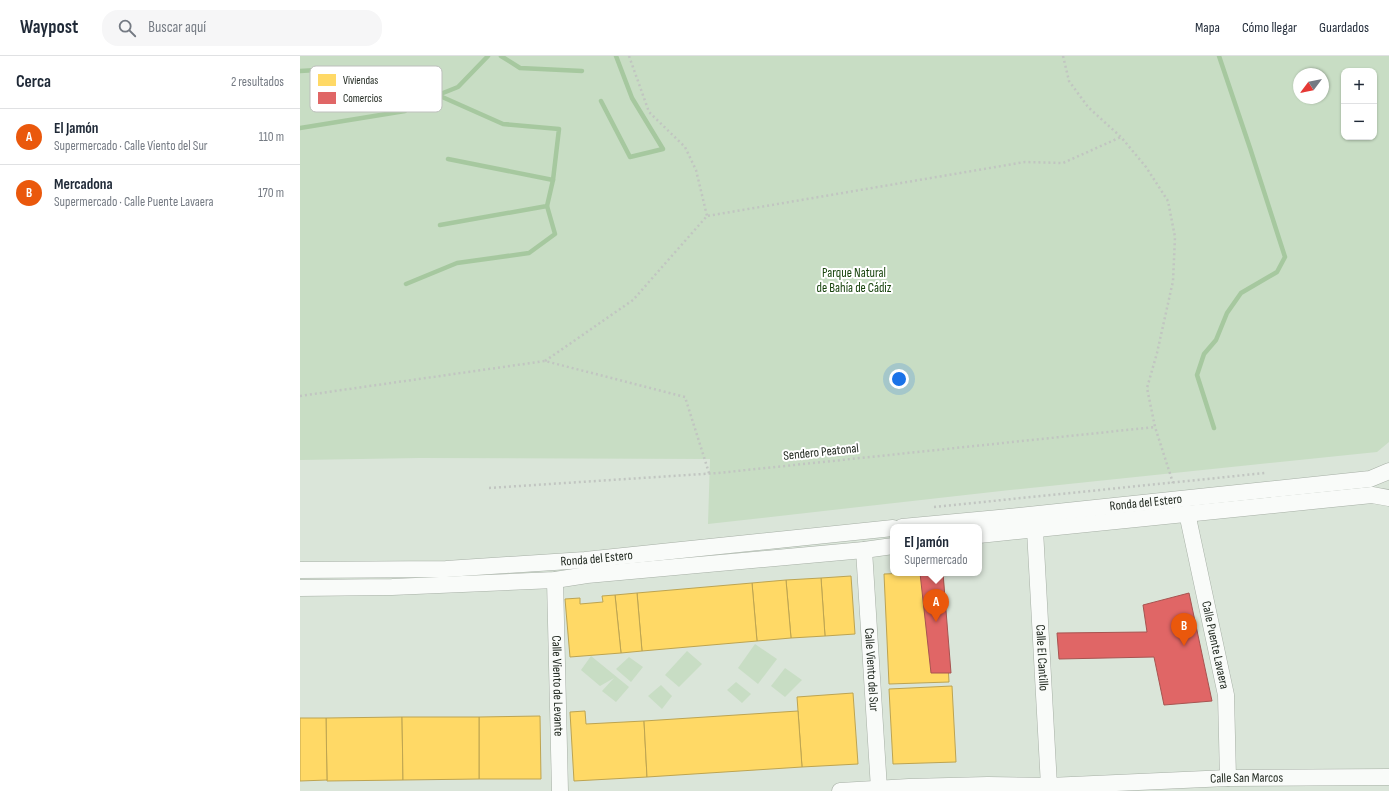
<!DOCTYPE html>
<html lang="es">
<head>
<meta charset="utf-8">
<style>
  :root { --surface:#fff; --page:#f6f6f7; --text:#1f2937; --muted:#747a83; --line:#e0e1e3; --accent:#ea580c }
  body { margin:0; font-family:"Sofia Sans Condensed",sans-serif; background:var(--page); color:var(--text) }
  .controls { position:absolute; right:12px; top:12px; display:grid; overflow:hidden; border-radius:8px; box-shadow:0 1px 3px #0004 }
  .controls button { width:36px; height:36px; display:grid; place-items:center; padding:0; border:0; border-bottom:1px solid var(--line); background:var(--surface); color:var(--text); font:20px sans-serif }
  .compass { position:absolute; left:993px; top:12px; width:36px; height:36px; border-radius:50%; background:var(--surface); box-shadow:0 1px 3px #0004; rotate:238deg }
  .you { position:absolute; left:599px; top:323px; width:14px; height:14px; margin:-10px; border:3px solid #fff; border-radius:50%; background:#1a73e8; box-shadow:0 0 0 6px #1a73e833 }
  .badge { display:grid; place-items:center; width:26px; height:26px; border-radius:50%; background:var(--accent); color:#fff; font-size:13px; font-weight:700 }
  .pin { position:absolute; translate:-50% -33px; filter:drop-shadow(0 1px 2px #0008) }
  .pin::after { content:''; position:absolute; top:21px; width:14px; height:12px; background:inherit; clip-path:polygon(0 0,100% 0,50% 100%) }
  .popup { position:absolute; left:590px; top:468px; width:92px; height:52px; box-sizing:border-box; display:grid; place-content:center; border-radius:8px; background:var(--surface); filter:drop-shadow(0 1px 3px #0005); font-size:13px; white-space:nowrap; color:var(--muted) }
  .popup b { font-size:15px; color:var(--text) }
  .popup::after { content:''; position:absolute; left:50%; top:100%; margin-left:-8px; border:8px solid transparent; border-top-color:var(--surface) }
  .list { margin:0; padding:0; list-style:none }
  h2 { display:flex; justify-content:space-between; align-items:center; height:52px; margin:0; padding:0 16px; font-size:17px }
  h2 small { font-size:13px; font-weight:400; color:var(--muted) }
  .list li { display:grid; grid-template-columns:26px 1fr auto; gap:12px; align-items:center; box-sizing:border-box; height:56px; padding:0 16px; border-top:1px solid var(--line) }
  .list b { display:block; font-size:15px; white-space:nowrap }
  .list p { margin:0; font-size:13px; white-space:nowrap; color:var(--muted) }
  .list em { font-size:13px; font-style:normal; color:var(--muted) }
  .icon { flex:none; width:22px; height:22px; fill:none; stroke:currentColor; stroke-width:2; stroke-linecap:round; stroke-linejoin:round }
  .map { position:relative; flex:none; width:1089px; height:735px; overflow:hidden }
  header { display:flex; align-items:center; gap:24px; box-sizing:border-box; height:56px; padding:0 20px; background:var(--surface); border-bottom:1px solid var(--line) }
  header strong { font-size:19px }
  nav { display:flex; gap:22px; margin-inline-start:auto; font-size:14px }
  .search { width:280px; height:36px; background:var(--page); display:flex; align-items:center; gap:10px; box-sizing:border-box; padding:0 14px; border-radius:16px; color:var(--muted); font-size:15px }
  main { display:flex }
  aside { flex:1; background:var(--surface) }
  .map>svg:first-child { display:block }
  .green { fill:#c8ddc4; fill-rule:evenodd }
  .homes { fill:#ffd966; stroke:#bda451 }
  .shops { fill:#e06666; stroke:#a75451 }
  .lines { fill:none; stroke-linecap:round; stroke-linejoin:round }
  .stream { stroke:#a6c89f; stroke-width:4.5 }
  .minor-casing { stroke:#a6afa5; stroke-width:17 }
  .path { stroke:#c1c5c1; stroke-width:2.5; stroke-dasharray:2 3; stroke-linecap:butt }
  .minor { stroke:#f9fbf9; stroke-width:16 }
  .labels { text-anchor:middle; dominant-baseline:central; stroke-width:4; stroke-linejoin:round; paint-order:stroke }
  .park-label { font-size:13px; fill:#17430c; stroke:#fff }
  .street-label { font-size:13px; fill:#222a21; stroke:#fff }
  .key { fill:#fff; stroke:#bdbfbc; stroke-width:1 }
  .key-label { font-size:11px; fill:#222a21 }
</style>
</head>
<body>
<header>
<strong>Waypost</strong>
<div class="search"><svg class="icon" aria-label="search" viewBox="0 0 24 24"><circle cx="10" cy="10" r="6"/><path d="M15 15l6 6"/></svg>Buscar aquí</div>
<nav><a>Mapa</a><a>Cómo llegar</a><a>Guardados</a></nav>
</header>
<main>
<aside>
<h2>Cerca<small>2 resultados</small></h2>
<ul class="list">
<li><span class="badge">A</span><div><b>El Jamón</b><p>Supermercado · Calle Viento del Sur</p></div><em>110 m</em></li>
<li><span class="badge">B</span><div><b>Mercadona</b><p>Supermercado · Calle Puente Lavaera</p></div><em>170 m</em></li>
</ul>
</aside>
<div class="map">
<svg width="1089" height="735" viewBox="0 0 1089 735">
  <rect width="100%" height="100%" fill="#dae5d9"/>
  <g class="green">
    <path d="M0 0H1089V386L1077 396 710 434 408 468 410 403 120 402 0 404ZM1044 15H1074V81H1044ZM999 18H1023V42H999Z"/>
    <polygon points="455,588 477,603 458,628 438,612"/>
    <polygon points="387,595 402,608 379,631 365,619"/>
    <polygon points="291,600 329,631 316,646 302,635 314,622 300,630 281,614"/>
    <polygon points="329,601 343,611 331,626 316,613"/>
    <polygon points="485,612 502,624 485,641 471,630"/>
    <polygon points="436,626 451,638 442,647 427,634"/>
    <polygon points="361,629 372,640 362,653 348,640"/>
  </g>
  <g class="homes">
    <polygon points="610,517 643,517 649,626 589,628 584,518"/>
    <polygon points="551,520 555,578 525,580 521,522"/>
    <polygon points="521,522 525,580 491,582 486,524"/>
    <polygon points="486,524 491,582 457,585 452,527"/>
    <polygon points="452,527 457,585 342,595 337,537"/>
    <polygon points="337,537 342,595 321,597 315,539"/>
    <polygon points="315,539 321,597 270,601 265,543 280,542 280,548 303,546 302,540"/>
    <polygon points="652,630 656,706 593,708 589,633"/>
    <polygon points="553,637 558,708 502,711 497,641"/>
    <polygon points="285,655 286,668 344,665 347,721 274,725 270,656"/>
    <polygon points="498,655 502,711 347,721 344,665"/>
    <polygon points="240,660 241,723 179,723 179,661"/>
    <polygon points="102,661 103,724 27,725 26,662"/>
    <polygon points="102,661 179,661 179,723 103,724"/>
    <polygon points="0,662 26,662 27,724 0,725"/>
  </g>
  <g class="shops">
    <polygon points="620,517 643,517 651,617 631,617"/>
    <polygon points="889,537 912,645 864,649 854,601 759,603 757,577 847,576 843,549"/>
  </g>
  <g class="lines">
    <g class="stream">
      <polyline points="201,0 220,12 282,15"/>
      <polyline points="0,15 34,13 50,22 71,20 92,26 113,28 203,68 259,73 253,124 148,103"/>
      <polyline points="138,39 158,31 188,0"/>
      <polyline points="301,45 330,101 363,93 332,42 316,0"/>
      <polyline points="0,72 105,55"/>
      <polyline points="140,169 247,150 253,124"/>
      <polyline points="106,228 157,207 229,197 255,178 247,150"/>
      <polyline points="914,372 897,319 904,298 916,284 927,257 941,237 977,216 985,201 950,92 919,0"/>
    </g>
    <defs>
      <g id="minor">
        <path id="s1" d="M887 457 926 639 928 722"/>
        <path id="s2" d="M602 471 699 462 1070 423 1089 415"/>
        <path id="s3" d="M735 474 749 730"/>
        <polyline points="679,479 1072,439 1089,442"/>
        <path id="s4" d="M564 494 579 733"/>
        <path id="s5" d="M0 514 146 513 285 504 593 472"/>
        <path id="s6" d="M255 524 260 735"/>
        <polyline points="0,532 92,531 255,524 287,519 564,494 593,490"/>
        <path id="s7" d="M540 735 609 731 688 729 749 730 928 722 1089 721"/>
      </g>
    </defs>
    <use href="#minor" class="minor-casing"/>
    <g class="path">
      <polyline points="329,0 349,56 385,91 396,114 407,160"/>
      <polyline points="763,0 769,25 788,51 821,81 846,111 868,145 875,181 873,225 857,297 847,332 855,371 873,427"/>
      <polyline points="245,305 333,244 407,160 725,106 763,107 821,81"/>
      <polyline points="0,340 245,305 385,341 409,417"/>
      <polyline points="189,432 418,417 855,371"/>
      <polyline points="634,451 965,417"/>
    </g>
    <use href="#minor" class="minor"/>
  </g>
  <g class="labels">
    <g class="park-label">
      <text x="554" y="217">Parque Natural<tspan x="554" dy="15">de Bahía de Cádiz</tspan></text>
    </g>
    <g class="street-label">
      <text transform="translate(521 396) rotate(-6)">Sendero Peatonal</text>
      <text stroke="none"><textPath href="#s2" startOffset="245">Ronda del Estero</textPath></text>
      <text stroke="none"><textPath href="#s5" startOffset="297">Ronda del Estero</textPath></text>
      <text stroke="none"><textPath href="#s1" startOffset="135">Calle Puente Lavaera</textPath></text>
      <text stroke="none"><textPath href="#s3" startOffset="128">Calle El Cantillo</textPath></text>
      <text stroke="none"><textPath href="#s4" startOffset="120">Calle Viento del Sur</textPath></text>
      <text stroke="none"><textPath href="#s6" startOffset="106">Calle Viento de Levante</textPath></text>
      <text stroke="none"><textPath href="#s7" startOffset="407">Calle San Marcos</textPath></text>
    </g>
  </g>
  <rect x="10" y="10" width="132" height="46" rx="6" class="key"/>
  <rect x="18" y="18" width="18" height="12" fill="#ffd966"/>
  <rect x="18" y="36" width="18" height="12" fill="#e06666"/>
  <g class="key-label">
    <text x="43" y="28">Viviendas</text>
    <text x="43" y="46">Comercios</text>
  </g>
</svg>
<div class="controls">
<button>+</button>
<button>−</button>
</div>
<svg class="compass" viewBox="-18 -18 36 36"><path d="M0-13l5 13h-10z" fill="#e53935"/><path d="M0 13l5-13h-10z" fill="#747a83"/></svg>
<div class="you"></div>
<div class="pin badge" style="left:636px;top:566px">A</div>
<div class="popup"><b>El Jamón</b>Supermercado</div>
<div class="pin badge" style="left:884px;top:590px">B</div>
</div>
</main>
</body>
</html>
